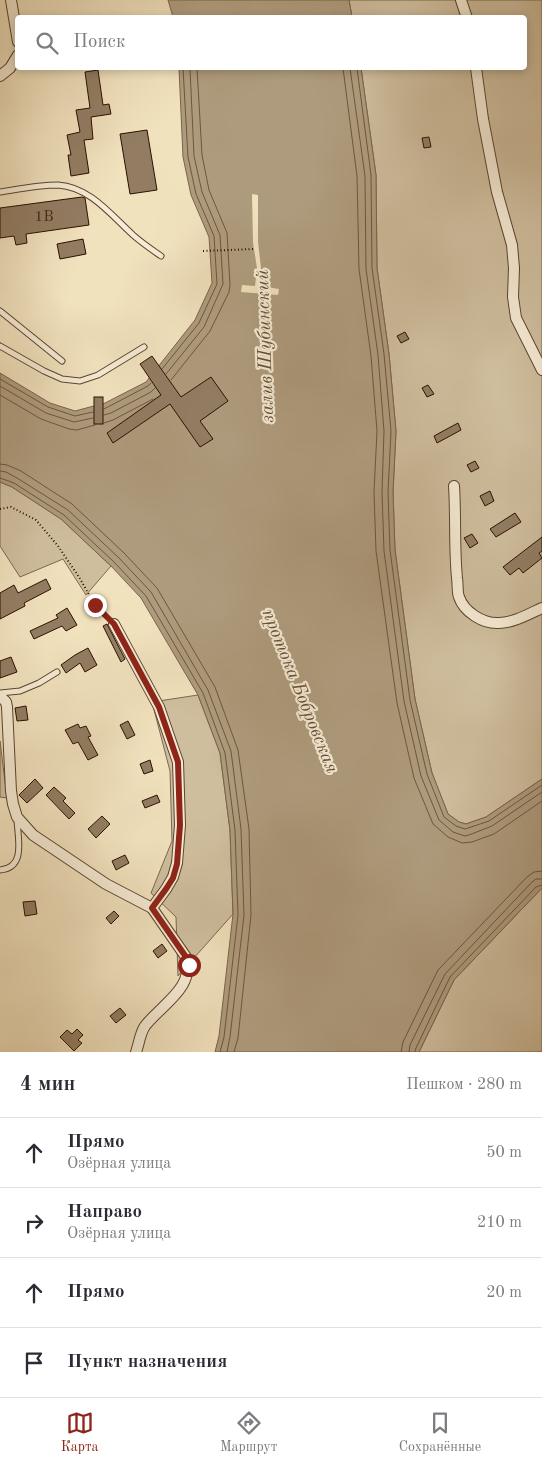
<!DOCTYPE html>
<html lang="ru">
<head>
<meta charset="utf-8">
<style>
  :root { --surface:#fff; --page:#f2f2f3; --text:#2b2b33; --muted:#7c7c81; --line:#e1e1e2; --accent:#8f2418 }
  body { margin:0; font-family:"Old Standard TT",serif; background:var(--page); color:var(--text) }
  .stop { position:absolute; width:15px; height:15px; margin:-11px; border:4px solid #8f2418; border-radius:50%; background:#fff }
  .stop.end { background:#8f2418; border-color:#fff; box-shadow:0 1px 5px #0008 }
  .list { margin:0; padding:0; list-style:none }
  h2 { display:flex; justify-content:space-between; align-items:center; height:65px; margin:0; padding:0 20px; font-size:21px }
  h2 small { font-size:16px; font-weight:400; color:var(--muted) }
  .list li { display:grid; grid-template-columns:32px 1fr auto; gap:15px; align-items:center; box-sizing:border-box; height:70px; padding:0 20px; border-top:1px solid var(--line) }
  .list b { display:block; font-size:19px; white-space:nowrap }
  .list p { margin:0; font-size:16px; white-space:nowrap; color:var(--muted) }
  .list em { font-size:16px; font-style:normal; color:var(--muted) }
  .icon { flex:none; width:28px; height:28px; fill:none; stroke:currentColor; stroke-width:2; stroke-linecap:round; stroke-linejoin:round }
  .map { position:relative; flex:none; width:542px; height:1052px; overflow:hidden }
  .search { position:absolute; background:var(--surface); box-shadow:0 2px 8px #0003; left:15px; right:15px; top:15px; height:55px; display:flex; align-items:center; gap:12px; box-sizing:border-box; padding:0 18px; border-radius:5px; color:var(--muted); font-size:19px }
  .sheet { height:345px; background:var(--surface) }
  nav { display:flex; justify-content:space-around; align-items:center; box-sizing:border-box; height:70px; border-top:1px solid var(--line); background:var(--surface); font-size:14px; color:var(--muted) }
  nav a { display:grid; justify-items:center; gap:2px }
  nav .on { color:var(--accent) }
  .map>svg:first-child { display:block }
  .green { fill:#cfbe9e; stroke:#7d674f }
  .water { fill:#ae9b7d; stroke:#7a634b }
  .pier { fill:#f1e2be }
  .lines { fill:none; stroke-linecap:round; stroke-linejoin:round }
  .shore { stroke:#6c563e; stroke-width:1 }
  .building { fill:#927d63; stroke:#2b1000 }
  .lane-casing { stroke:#5c4430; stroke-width:7 }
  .street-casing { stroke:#5c4430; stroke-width:12 }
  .path { stroke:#2b1000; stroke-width:2; stroke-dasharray:1 2.5; stroke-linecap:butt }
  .lane { stroke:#f6ecd5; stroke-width:5 }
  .street { stroke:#f6ecd5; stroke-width:10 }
  .route { stroke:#8f2418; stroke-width:6 }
  .labels { text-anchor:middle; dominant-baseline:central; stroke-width:4.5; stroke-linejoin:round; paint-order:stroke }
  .number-label { font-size:15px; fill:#452b19 }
  .water-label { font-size:19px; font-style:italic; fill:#664f38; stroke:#f6ecd5 }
</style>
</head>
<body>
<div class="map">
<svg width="542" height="1052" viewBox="0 0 542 1052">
  <rect width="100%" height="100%" fill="#f1e2be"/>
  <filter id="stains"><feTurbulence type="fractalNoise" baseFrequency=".004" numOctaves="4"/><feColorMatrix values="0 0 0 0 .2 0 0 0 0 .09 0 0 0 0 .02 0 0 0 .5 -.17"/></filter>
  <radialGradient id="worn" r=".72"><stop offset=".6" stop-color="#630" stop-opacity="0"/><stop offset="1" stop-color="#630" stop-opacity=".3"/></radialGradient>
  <g class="green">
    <polygon points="349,0 542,0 542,779 486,817 466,824 459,822 448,814 432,773 415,699 395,550 393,492 396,431 389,354 377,268 376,175 361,68 524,68 524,18 352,17"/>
    <polygon points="0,482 12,487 61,519 111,566 86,595 63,559 20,577 0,546"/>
    <polygon points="198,695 220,753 230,830 233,914 178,976 176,917 151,893 172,841 170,771 152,702"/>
    <polygon points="0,741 7,798 0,797"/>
    <polygon points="542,888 542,1052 419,1052 454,980"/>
  </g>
  <g class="water">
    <polygon points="168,0 349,0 352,17 173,17"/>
    <polygon points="179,68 361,68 376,175 377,268 389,354 396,431 393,492 395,550 415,699 432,773 448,814 459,822 466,824 486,817 542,779 542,888 454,980 419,1052 215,1052 219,1036 233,914 230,830 220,753 198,695 141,598 111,566 61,519 12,487 0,482 0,373 50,403 75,411 105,403 146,382 195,320 212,283 209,237 191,195 183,157"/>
  </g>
  <polygon class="pier" points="252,194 258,195 258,242 261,268 260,286 279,289 278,295 241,292 242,285 255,286 257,268 253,243"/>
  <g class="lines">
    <g class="shore">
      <polyline points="343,68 357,176 359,269 371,356 377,431 374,492 376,551 397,703 414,778 433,824 448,837 462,843 472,842 494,834 542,801"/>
      <polyline points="350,68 365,176 366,269 378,355 384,431 382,492 384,551 404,701 421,776 439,820 453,832 465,836 469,835 492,826 542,792"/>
      <polyline points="357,68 371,175 372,268 384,354 391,431 388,492 390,550 410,700 427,774 444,817 456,826 465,829 489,821 542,785"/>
      <polyline points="162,369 199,323 217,284 214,236 196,194 188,157 183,68"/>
      <polyline points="166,374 204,327 223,284 220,235 202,192 194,156 190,68"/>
      <polyline points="0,379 48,407 75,416 93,412"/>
      <polyline points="171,380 210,331 229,292 230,285 227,233 209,190 202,155 197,68"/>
      <polyline points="0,386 46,413 74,422 93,418"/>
      <polyline points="0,395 41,419 69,429 77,430 95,425"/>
      <polyline points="104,409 148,386 151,383"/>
      <polyline points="104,415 111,413 151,392 155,388"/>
      <polyline points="104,423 113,420 153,399"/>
      <polyline points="0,464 7,465 21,471 72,504 124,553 157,588 215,687 238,750 249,829 251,915 238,1038 234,1052"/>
      <polyline points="0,471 6,472 17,478 68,510 119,558 151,592 208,690 231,751 241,829 244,915 230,1037 227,1052"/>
      <polyline points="0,478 14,483 64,515 114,562 146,596 203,693 225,753 235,830 238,915 224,1037 220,1052"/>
      <polyline points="401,1052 403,1042 438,970 527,877 534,872 542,871"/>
      <polyline points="409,1052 410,1045 445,974 532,882 536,879 542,879"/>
      <polyline points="415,1052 416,1048 450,977 536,887 542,885"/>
    </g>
  </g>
  <g class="building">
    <polygon points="98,70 103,105 109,104 111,114 91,117 93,139 84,140 89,173 71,176 68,155 71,155 67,135 80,132 76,110 90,108 85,72"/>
    <polygon points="147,130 157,190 130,194 120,134"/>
    <polygon points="429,137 431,147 424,148 422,138"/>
    <polygon points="82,197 85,198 89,225 26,234 27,243 16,245 14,236 0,238 0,208"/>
    <polygon points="83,239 86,254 60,259 57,244"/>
    <polygon points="405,332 409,339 401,343 397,336"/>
    <polygon points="152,356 181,397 211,377 228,401 200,421 213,439 200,447 170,404 113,443 107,433 161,395 140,364"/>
    <polygon points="428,385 434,394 427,397 422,388"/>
    <rect x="94" y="397" width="9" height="27"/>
    <polygon points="458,423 461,430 437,443 434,436"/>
    <polygon points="475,461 479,468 471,472 467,465"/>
    <polygon points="490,491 494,501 485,506 480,496"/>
    <polygon points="515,513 521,522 496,537 490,529"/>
    <polygon points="472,534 478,543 470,548 464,538"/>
    <polygon points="542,537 542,551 539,553 542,558 523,573 519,568 510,575 503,567"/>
    <polygon points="46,579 51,589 24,603 25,606 0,619 0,593 14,585 18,593"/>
    <polygon points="67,608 77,625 66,631 62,626 34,639 30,631 58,618 56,615"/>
    <polygon points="107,624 125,659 121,662 103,626"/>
    <polygon points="88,648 97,665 85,672 80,663 66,673 61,665 75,655"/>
    <polygon points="11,657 17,672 0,678 0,661"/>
    <polygon points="26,706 28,720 17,721 15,708"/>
    <polygon points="128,721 135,735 127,739 120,725"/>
    <polygon points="78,724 80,728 86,726 91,736 88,737 98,755 88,760 78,742 73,744 65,730"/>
    <polygon points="150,760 153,771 144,774 140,764"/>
    <polygon points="35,779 43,788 27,803 19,795"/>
    <polygon points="54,787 66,798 63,801 75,813 69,819 46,795"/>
    <polygon points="157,795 160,802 145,808 142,801"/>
    <polygon points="102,816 110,824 96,838 88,829"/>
    <polygon points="125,855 129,863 116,870 112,861"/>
    <polygon points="35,901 37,914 25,916 23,902"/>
    <polygon points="114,911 119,916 111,924 106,918"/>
    <polygon points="162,944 167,951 158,958 153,951"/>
    <polygon points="120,1008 126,1015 116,1023 110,1016"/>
    <polygon points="77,1029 83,1035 78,1040 82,1043 74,1051 60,1037 67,1030 72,1034"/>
  </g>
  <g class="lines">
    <defs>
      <g id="lane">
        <path d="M0 192C19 189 38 185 58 185 90 187 111 215 133 235 142 243 151 249 161 256"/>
        <polyline points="0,311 62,361"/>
        <polyline points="0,346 44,371 62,379 80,381 98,375 144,347"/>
        <polyline points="0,693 20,691 39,683 57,672"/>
        <path d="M0 870C26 868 18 839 17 820"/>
      </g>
      <g id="street">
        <polyline points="11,0 18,42"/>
        <polyline points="461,0 467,18"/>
        <polyline points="476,68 483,119 497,192 512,245 514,268 513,297 516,318 542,370"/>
        <polyline points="0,76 10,68 18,55"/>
        <path d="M454 486C456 517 454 548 457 578 458 584 457 592 459 597 464 612 483 624 499 623 513 623 529 614 542 608"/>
        <path d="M114 624 159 707 178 762 180 825 177 863 173 877 166 889 152 908 186 957C195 988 162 1004 145 1026 140 1033 139 1044 136 1052"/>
        <polyline points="0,696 6,702 7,707 11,791 13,804 17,817 33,835 106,884 152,908"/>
      </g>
    </defs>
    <use href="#lane" class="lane-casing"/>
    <use href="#street" class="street-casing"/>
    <g class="path">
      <polyline points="203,251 254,249"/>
      <polyline points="0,509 11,507 36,520 58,546 79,577 95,605 107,618"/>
    </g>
    <use href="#lane" class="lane"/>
    <use href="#street" class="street"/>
  </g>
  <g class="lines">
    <polyline class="route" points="95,605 114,624 159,707 178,762 180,825 177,864 173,878 166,889 152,908 186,957 189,965"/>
  </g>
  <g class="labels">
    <g class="number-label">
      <text x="44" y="217">1В</text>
    </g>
    <g class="water-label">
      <text transform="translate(266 346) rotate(-92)">залив Шубинский</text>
      <text transform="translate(299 691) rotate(68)">протока Бобровская</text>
    </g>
  </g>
  <rect width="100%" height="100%" filter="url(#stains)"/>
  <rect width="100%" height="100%" fill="url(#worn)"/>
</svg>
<div class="stop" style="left:189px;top:965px"></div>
<div class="stop end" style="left:95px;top:605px"></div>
<div class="search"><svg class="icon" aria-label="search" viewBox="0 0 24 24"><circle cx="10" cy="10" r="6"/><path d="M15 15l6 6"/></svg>Поиск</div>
</div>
<section class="sheet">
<h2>4 мин<small>Пешком · 280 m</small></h2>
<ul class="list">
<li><svg class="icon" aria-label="ahead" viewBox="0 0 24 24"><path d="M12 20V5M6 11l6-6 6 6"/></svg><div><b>Прямо</b><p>Озёрная улица</p></div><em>50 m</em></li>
<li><svg class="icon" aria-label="right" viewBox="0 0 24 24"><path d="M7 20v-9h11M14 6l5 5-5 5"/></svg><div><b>Направо</b><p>Озёрная улица</p></div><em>210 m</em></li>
<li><svg class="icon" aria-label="ahead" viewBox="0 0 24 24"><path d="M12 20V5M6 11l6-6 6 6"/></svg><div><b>Прямо</b></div><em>20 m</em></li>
<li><svg class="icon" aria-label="arrive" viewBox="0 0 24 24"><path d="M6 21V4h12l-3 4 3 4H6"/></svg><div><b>Пункт назначения</b></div></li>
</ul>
</section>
<nav>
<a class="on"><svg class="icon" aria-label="map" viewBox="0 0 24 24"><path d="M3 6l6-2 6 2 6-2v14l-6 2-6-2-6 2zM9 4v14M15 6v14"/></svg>Карта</a>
<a><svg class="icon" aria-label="directions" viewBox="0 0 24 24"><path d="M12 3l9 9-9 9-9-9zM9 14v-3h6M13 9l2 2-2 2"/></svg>Маршрут</a>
<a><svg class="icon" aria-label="saved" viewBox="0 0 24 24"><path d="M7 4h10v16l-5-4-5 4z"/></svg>Сохранённые</a>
</nav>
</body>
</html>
